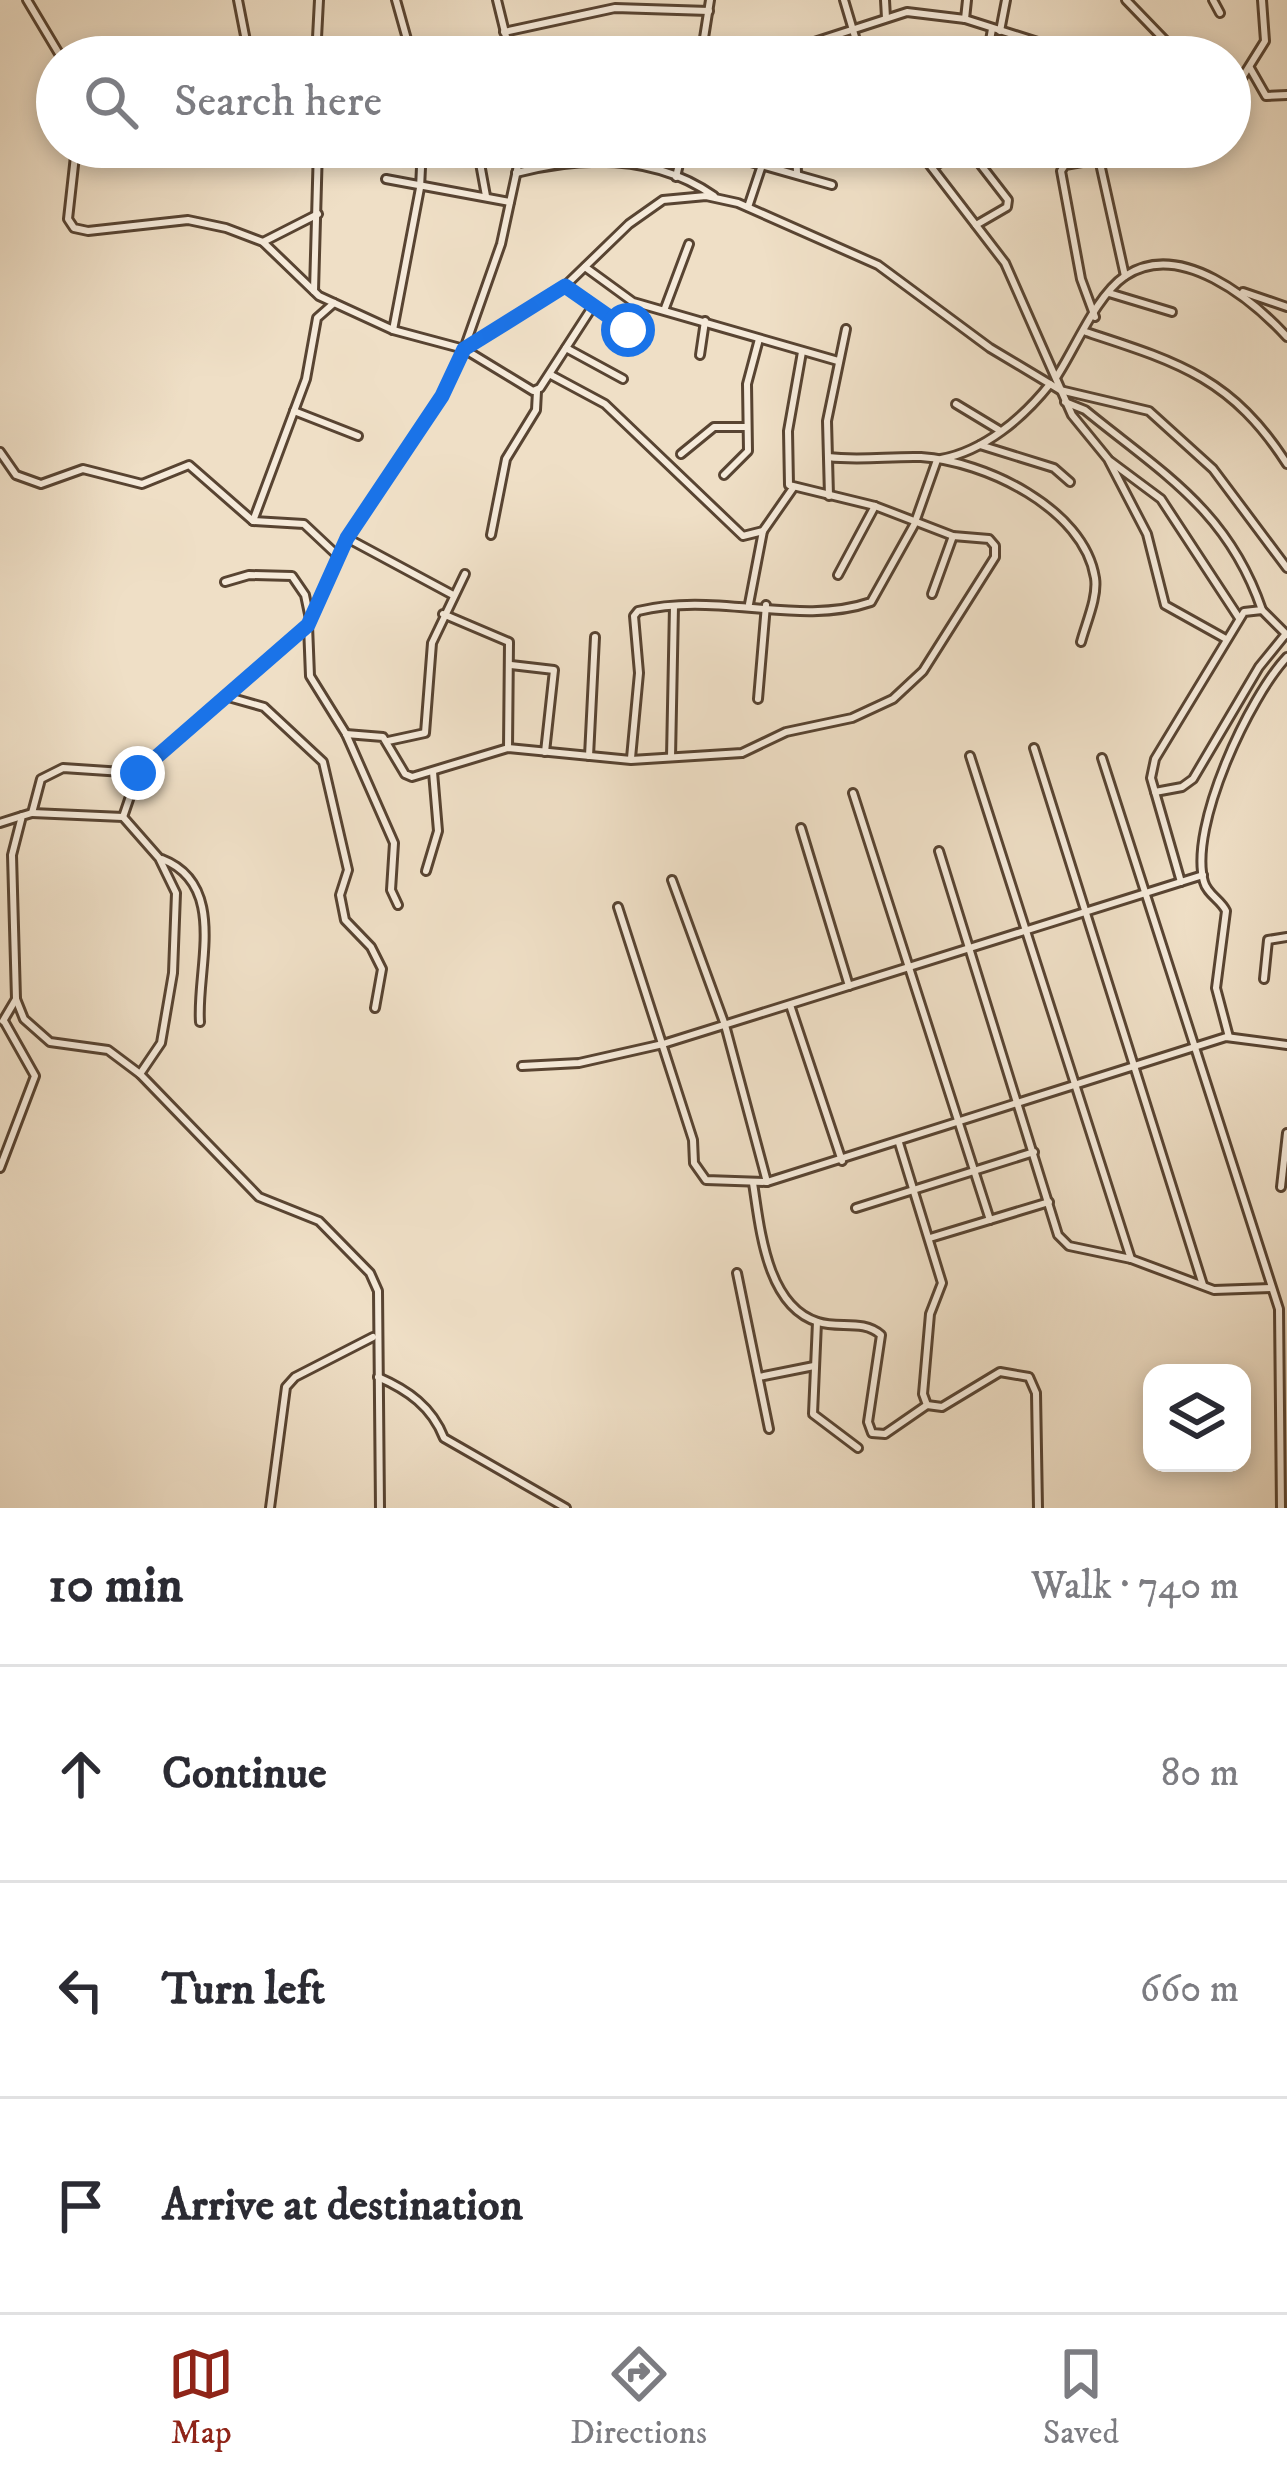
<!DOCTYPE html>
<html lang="en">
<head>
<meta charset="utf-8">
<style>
  :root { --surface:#fff; --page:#f2f2f3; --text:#2b2b33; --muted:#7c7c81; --line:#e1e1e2; --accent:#8f2418 }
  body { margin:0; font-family:"IM FELL DW Pica",serif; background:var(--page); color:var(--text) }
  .controls { position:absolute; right:36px; bottom:36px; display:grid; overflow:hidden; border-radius:24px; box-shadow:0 6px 18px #0003 }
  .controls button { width:108px; height:108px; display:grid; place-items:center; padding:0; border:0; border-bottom:3px solid var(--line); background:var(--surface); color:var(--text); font:60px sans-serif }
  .stop { position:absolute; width:36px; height:36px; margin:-27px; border:9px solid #1a73e8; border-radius:50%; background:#fff }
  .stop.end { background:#1a73e8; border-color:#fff; box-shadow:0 3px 12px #0008 }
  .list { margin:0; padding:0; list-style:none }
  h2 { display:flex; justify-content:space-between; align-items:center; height:156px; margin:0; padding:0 48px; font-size:51px }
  h2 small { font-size:39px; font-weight:400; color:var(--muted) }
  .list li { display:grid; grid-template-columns:78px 1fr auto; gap:36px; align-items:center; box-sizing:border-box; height:216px; padding:0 48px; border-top:3px solid var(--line) }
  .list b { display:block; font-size:45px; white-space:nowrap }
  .list em { font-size:39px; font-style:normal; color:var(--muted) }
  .icon { flex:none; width:66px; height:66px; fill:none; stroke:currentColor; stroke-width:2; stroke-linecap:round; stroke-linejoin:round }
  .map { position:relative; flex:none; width:1287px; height:1508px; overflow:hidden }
  .search { position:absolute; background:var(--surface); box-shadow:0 6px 18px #0003; left:36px; right:36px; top:36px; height:132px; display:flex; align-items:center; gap:30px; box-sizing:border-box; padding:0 42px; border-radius:66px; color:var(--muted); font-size:45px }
  .sheet { height:804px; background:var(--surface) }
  nav { display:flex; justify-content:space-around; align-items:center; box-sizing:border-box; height:168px; border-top:3px solid var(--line); background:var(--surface); font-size:33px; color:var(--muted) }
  nav a { display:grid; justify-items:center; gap:6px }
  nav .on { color:var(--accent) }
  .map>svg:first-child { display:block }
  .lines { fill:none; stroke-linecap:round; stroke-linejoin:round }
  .street-casing { stroke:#584432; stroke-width:12 }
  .street { stroke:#f5eada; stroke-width:6 }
  .route { stroke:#1a73e8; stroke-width:15 }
</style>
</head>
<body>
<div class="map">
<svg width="1287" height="1508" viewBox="0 0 1287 1508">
  <rect width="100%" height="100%" fill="#efdfc6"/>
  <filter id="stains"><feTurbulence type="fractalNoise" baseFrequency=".00167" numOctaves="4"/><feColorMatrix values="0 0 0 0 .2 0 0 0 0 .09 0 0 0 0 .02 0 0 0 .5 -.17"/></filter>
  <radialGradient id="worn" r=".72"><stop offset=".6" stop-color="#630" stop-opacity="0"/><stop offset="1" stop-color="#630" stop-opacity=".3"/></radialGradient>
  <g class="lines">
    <defs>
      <g id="street">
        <polyline points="27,0 61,57"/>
        <polyline points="238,0 247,46 261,57"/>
        <polyline points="396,0 412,57"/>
        <polyline points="497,0 511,57"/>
        <polyline points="844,0 861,57"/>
        <polyline points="885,0 886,18"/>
        <polyline points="1126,0 1181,57"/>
        <polyline points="1213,0 1220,13"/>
        <polyline points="965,19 967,0"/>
        <polyline points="1000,31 1006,0"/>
        <polyline points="504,32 615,8 709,11"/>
        <polyline points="316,57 319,0"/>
        <polyline points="375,57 412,50 450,57"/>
        <polyline points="701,57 710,0"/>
        <polyline points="768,57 907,12 965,19 1085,57"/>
        <polyline points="987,57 992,29"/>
        <polyline points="1250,68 1266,96 1287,95"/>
        <polyline points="1230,97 1265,41 1262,0"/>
        <polyline points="76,147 68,219 74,228 88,231 188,220 226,228 263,242 319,296 393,330 464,349 533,391 540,388 593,306"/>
        <polyline points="477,147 486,196"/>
        <polyline points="698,147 832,185"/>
        <polyline points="796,147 797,173"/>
        <polyline points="916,147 1005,263 1072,415 1108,459 1147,534 1165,605 1226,639"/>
        <polyline points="1099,159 1125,276"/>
        <polyline points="934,166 967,147 1008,200 1007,207 976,225"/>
        <path d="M516 173C583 156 654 154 714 196"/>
        <polyline points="676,177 683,147"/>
        <polyline points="386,179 510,202"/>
        <polyline points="748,207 762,165"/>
        <polyline points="263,242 318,214"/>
        <polyline points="585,267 633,302 838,361"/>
        <polyline points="565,286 628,330"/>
        <polyline points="314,291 318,147"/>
        <polyline points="1243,292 1287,307"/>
        <polyline points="1109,293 1172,312"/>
        <polyline points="665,308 689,244"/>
        <polyline points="1095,317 1081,279 1061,171 1065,165 1099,159 1110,147"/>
        <polyline points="393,330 420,188 422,147"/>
        <path d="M1086 332C1178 362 1232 378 1287 464"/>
        <polyline points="566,348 623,379"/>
        <polyline points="464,349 565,286 629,224 663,200 706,196 738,203 878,265 990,348 1060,390 1149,411 1213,469 1287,568"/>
        <polyline points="700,355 705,321"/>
        <polyline points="551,375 605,404 743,536 763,531 793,488"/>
        <path d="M1057 376C1076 347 1096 296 1125 276 1180 239 1253 300 1287 337"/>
        <path d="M1065 402 1085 410C1162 473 1228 510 1262 610"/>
        <polyline points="956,404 999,430"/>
        <polyline points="294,411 358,436"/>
        <polyline points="980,445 1054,468 1070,482"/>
        <polyline points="0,452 16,475 41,484 83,469 142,484 189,465 253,521 304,524 338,556"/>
        <polyline points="681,454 714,427 746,427"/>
        <path d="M828 457C860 461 890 456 921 457 984 461 1084 508 1095 578 1098 597 1086 623 1081 642"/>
        <path d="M941 459C984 451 1023 418 1050 384"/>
        <polyline points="1110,461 1161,499 1239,618"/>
        <polyline points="724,475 748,451 747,384 759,339"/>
        <polyline points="829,496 827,421 846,329"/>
        <polyline points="253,521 306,379 317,318 334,303"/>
        <polyline points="491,535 506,459 536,410 537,391"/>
        <polyline points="347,538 453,595"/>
        <polyline points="838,575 875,506"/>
        <polyline points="225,582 249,575 292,576 305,595 310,619"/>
        <polyline points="932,594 953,536"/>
        <polyline points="749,604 763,531"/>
        <polyline points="443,614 509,642 508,748"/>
        <polyline points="308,625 310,676 346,734 394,843 391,890 398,905"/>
        <polyline points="511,665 554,670 545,752"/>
        <polyline points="225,696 264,707 323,762 348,870 340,895 345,920 371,947 382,969 375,1008"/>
        <polyline points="758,699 766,605"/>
        <polyline points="346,734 383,737 405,774 412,777 508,748 631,760 742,753 786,732 852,718 893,699 923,671 995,557 995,546 989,539 953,536 875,506 789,485 788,431 802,352"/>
        <polyline points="388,741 425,733 432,643 465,574"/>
        <polyline points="1034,748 1203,1285"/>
        <polyline points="589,756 595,637"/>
        <polyline points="970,756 1131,1259"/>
        <polyline points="671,757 674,606"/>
        <path d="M631 758 639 673 634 616 638 611C717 591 798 627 871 602L914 525 937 460"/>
        <polyline points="1102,758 1279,1309 1281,1508"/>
        <polyline points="138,773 63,768 41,779 32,813 22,816 12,855 16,999 24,1019 50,1042 108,1050 140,1074 259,1197 319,1221 370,1273 378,1291 380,1508"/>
        <polyline points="1155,792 1182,787 1193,779 1259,667 1285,635"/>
        <polyline points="853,793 990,1220"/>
        <polyline points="32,813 123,817 159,858 176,893 173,973 161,1043 140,1074"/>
        <polyline points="123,817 138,773 308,625 347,538 442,396 464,349 501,244 522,147"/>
        <polyline points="0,823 22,816"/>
        <polyline points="801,828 849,986"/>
        <polyline points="939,851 1058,1235 1069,1246 1131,1259 1214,1290 1271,1288"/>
        <path d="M162 859C229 885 196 970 200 1022"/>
        <polyline points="426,871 438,831 433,772"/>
        <polyline points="672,880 725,1025 767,1182"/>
        <polyline points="1181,882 1151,778 1155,759 1244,612 1262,610 1287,635"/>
        <polyline points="618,907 693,1140 694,1163 706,1180 767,1182 1226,1037 1287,1045"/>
        <polyline points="1264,979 1268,940 1287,937"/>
        <polyline points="790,1005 842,1161"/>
        <polyline points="3,1021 16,999"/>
        <path d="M1229 1037 1216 988 1226 911C1221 900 1207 894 1204 882 1188 827 1250 696 1287 657"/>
        <polyline points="522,1066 579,1063 663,1044 1203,875"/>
        <polyline points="899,1143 942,1283 930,1314 923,1394 927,1405 942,1407 1000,1372 1029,1377 1036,1393 1038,1508"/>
        <polyline points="0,1168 35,1076 4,1021"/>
        <path d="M753 1183C760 1227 766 1306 818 1322 839 1329 863 1319 881 1335L868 1422 872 1433 885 1434 927 1405"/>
        <polyline points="1281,1187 1287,1133"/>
        <polyline points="856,1208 1034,1152"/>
        <polyline points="930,1238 1049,1202"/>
        <polyline points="737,1273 769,1429"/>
        <polyline points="817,1322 813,1414 858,1448"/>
        <path d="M378 1377C408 1390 432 1407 444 1438L566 1508"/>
        <polyline points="759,1377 814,1366"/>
        <polyline points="270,1508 286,1387 295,1377 373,1337"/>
      </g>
    </defs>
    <use href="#street" class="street-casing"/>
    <use href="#street" class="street"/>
  </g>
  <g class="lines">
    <polyline class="route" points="138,773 308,625 347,538 442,396 464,349 565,286 628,330"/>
  </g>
  <rect width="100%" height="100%" filter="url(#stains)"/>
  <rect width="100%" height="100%" fill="url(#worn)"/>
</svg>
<div class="controls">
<button><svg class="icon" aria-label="layers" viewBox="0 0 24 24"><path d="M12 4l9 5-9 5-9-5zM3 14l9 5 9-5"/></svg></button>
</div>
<div class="stop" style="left:628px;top:330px"></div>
<div class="stop end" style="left:138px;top:773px"></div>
<div class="search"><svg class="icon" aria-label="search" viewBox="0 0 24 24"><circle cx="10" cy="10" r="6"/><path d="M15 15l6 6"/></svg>Search here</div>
</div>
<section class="sheet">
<h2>10 min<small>Walk · 740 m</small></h2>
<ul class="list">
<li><svg class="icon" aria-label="ahead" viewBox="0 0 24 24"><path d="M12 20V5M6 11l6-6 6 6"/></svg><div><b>Continue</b></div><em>80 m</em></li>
<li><svg class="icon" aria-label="left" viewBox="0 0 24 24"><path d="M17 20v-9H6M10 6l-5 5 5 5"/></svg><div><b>Turn left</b></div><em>660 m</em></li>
<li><svg class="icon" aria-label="arrive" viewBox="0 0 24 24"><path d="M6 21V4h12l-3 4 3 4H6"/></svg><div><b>Arrive at destination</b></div></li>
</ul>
</section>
<nav>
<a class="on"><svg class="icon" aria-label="map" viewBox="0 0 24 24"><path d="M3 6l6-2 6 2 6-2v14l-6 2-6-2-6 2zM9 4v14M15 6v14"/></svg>Map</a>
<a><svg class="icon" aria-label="directions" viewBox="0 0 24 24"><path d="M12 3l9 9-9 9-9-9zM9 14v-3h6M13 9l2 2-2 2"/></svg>Directions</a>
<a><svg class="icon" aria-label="saved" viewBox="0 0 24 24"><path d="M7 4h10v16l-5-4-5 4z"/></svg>Saved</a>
</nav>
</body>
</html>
